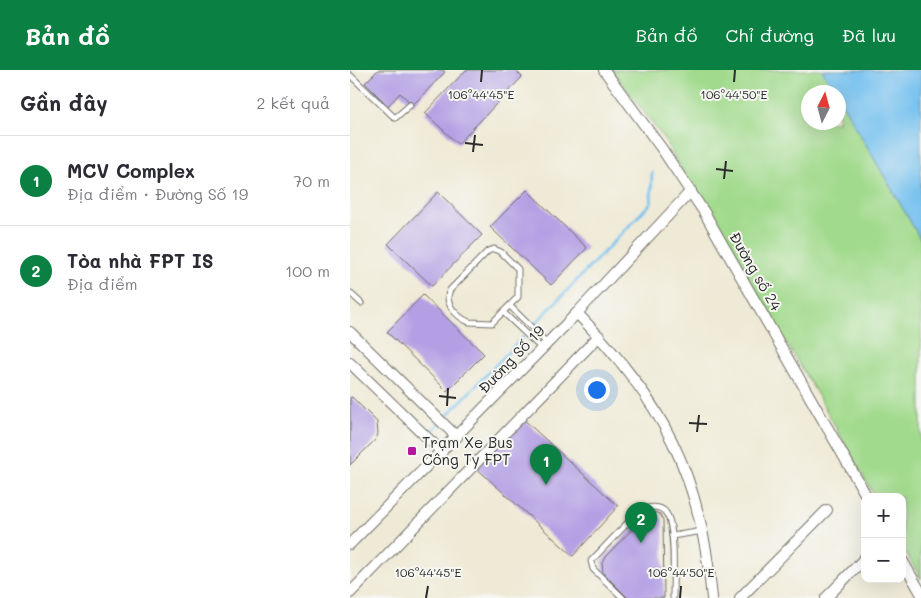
<!DOCTYPE html>
<html lang="vi">
<head>
<meta charset="utf-8">
<style>
  :root { --surface:#fff; --page:#f7f7f7; --text:#2b2b33; --muted:#7c7c81; --line:#e1e1e2; --accent:#0b8043 }
  body { margin:0; font-family:Mali,sans-serif; background:var(--page); color:var(--text) }
  .controls { position:absolute; right:15px; bottom:15px; display:grid; overflow:hidden; border-radius:10px; box-shadow:0 5px 20px #0002 }
  .controls button { width:45px; height:45px; display:grid; place-items:center; padding:0; border:0; border-bottom:1px solid var(--line); background:var(--surface); color:var(--text); font:25px sans-serif }
  .compass { position:absolute; left:451px; top:15px; width:45px; height:45px; border-radius:50%; background:var(--surface); box-shadow:0 5px 20px #0002; rotate:6deg }
  .you { position:absolute; left:246px; top:319px; width:18px; height:18px; margin:-12px; border:4px solid #fff; border-radius:50%; background:#1a73e8; box-shadow:0 0 0 8px #1a73e833 }
  .badge { display:grid; place-items:center; width:32px; height:32px; border-radius:50%; background:var(--accent); color:#fff; font-size:16px; font-weight:700 }
  .pin { position:absolute; translate:-50% -41px; filter:drop-shadow(0 1px 2px #0008) }
  .pin::after { content:''; position:absolute; top:26px; width:18px; height:15px; background:inherit; clip-path:polygon(0 0,100% 0,50% 100%) }
  .list { margin:0; padding:0; list-style:none }
  h2 { display:flex; justify-content:space-between; align-items:center; height:65px; margin:0; padding:0 20px; font-size:21px }
  h2 small { font-size:16px; font-weight:400; color:var(--muted) }
  .list li { display:grid; grid-template-columns:32px 1fr auto; gap:15px; align-items:center; box-sizing:border-box; height:90px; padding:0 20px; border-top:1px solid var(--line) }
  .list b { display:block; font-size:19px; white-space:nowrap }
  .list p { margin:0; font-size:16px; white-space:nowrap; color:var(--muted) }
  .list em { font-size:16px; font-style:normal; color:var(--muted) }
  .map { position:relative; flex:none; width:571px; height:528px; overflow:hidden }
  header { display:flex; align-items:center; gap:30px; box-sizing:border-box; height:70px; padding:0 25px; background:var(--accent); color:#fff }
  header strong { font-size:24px }
  nav { display:flex; gap:28px; margin-inline-start:auto; font-size:18px }
  main { display:flex }
  aside { flex:1; background:var(--surface) }
  .map>svg:first-child { display:block }
  .green { fill:#a1da8c; stroke:#66825c }
  .water { fill:#76c1ef; stroke:#50768d }
  .lines { fill:none; stroke-linecap:round; stroke-linejoin:round }
  .stream { stroke:#76c1ef; stroke-width:3 }
  .building { fill:#b3a0e4 }
  .service-casing { stroke:#706e67; stroke-width:7 }
  .minor-casing { stroke:#706e67; stroke-width:12 }
  .service { stroke:#fff; stroke-width:5 }
  .minor { stroke:#fff; stroke-width:10 }
  .ticks { fill:none; stroke:#2b2b2b; stroke-width:2 }
  .poi-dot { fill:#b5179e; stroke:#f6f6f2; stroke-width:2 }
  .labels { text-anchor:middle; dominant-baseline:central; stroke-width:4; stroke-linejoin:round; paint-order:stroke }
  .street-label { font-size:15px; fill:#2b2b2b; stroke:#f6f6f2 }
  .poi-label { font-size:15px; fill:#2b2b2b; stroke:#f6f6f2; text-anchor:start }
  .ticks-label { font-size:12px; text-anchor:middle; fill:#2b2b2b; stroke:#f6f6f2; stroke-width:4; stroke-linejoin:round; paint-order:stroke }
</style>
</head>
<body>
<header>
<strong>Bản đồ</strong>
<nav><a>Bản đồ</a><a>Chỉ đường</a><a>Đã lưu</a></nav>
</header>
<main>
<aside>
<h2>Gần đây<small>2 kết quả</small></h2>
<ul class="list">
<li><span class="badge">1</span><div><b>MCV Complex</b><p>Địa điểm · Đường Số 19</p></div><em>70 m</em></li>
<li><span class="badge">2</span><div><b>Tòa nhà FPT IS</b><p>Địa điểm</p></div><em>100 m</em></li>
</ul>
</aside>
<div class="map">
<svg width="571" height="528" viewBox="0 0 571 528">
  <rect width="100%" height="100%" fill="#f6f6f2"/>
  <filter id="ink" filterUnits="userSpaceOnUse"><feTurbulence type="fractalNoise" baseFrequency=".02" numOctaves="2"/><feDisplacementMap in="SourceGraphic" scale="10" xChannelSelector="R" yChannelSelector="G"/><feConvolveMatrix kernelMatrix="1 2 1 2 8 2 1 2 1" color-interpolation-filters="sRGB"/></filter>
  <filter id="wash" filterUnits="userSpaceOnUse"><feTurbulence type="fractalNoise" baseFrequency=".0096" numOctaves="4" result="noise"/><feDisplacementMap in="SourceGraphic" scale="20" xChannelSelector="R" yChannelSelector="G"/><feGaussianBlur stdDeviation="1.12" result="paint"/><feColorMatrix in="noise" values="0 0 0 0 0 0 0 0 0 0 0 0 0 0 0 0 0 1.4 0 .05"/><feComposite in="paint" operator="in"/></filter>
  <g filter="url(#wash)">
    <rect width="100%" height="100%" fill="#efead6"/>
    <polygon class="green" points="262,0 472,0 485,22 458,22 458,52 488,52 489,28 571,170 571,509 552,476 552,427 525,427 467,324 312,66"/>
    <polygon class="water" points="472,0 571,0 571,170 489,28 488,22 485,22"/>
    <g class="lines">
      <g class="stream">
        <polyline points="184,255 301,133 302,102"/>
        <polyline points="82,361 173,267"/>
      </g>
    </g>
    <g id="blocks">
      <g class="building">
        <polygon points="28,0 93,0 95,2 63,35 50,23 38,36 15,13"/>
        <polygon points="116,0 165,0 172,7 108,74 75,43"/>
        <polygon points="177,120 237,178 201,215 140,157"/>
        <polygon points="88,122 132,165 82,216 38,174"/>
        <polygon points="73,225 134,284 97,321 37,262"/>
        <polygon points="2,327 27,352 28,364 26,369 0,395 0,328"/>
        <polygon points="171,347 268,436 223,486 123,395"/>
        <polygon points="304,442 310,444 313,450 314,528 278,528 253,503 252,493 255,487 297,444"/>
      </g>
    </g>
  </g>
  <g filter="url(#ink)">
    <use href="#blocks" fill-opacity="0" stroke="#706e67" stroke-width="1"/>
    <g class="lines">
      <defs>
        <g id="service">
          <polyline points="0,5 45,48 60,35"/>
          <path d="M144 179 151 182 168 199V227L142 253 119 252C107 247 93 233 100 220L138 181Z"/>
          <polyline points="0,223 11,233"/>
          <polyline points="160,236 197,273"/>
          <polyline points="153,242 192,279"/>
          <polyline points="322,466 353,461"/>
          <path d="M273 528 243 499 241 491 288 442C296 437 310 434 316 443 326 456 323 510 323 528"/>
        </g>
        <g id="minor">
          <polyline points="254,0 312,79 354,142 517,427"/>
          <path d="M227 243C313 333 351 403 362 528"/>
          <polyline points="0,262 107,367"/>
          <polyline points="0,293 92,382"/>
          <polyline points="0,474 227,243 341,121"/>
          <polyline points="552,490 571,523"/>
          <polyline points="0,523 249,266"/>
          <polyline points="390,528 477,440"/>
          <polyline points="476,528 514,489"/>
        </g>
      </defs>
      <use href="#service" class="service-casing"/>
      <use href="#minor" class="minor-casing"/>
      <use href="#service" class="service"/>
      <use href="#minor" class="minor"/>
    </g>
  </g>
  <path class="ticks" d="M131 12 132 0M384 12 385 0M115 73 133 75M123 82 125 65M366 99 383 101M374 109 376 91M89 326 106 328M97 336 98 318M339 353 357 354M347 362 349 345M76 528 78 516M330 528 331 516"/>
  <rect class="poi-dot" x="57" y="376" width="10" height="10" rx="2.5"/>
  <g class="labels">
    <g class="street-label">
      <text transform="translate(406 201) rotate(60)">Đường số 24</text>
      <text transform="translate(161 289) rotate(-46)">Đường Số 19</text>
    </g>
    <g class="poi-label">
      <text x="72" y="372">Trạm Xe Bus<tspan x="72" dy="17">Công Ty FPT</tspan></text>
    </g>
  </g>
  <g class="ticks-label">
    <text x="131" y="29">106°44'45"E</text>
    <text x="384" y="29">106°44'50"E</text>
    <text x="78" y="507">106°44'45"E</text>
    <text x="331" y="507">106°44'50"E</text>
  </g>
</svg>
<div class="controls">
<button>+</button>
<button>−</button>
</div>
<svg class="compass" viewBox="-18 -18 36 36"><path d="M0-13l5 13h-10z" fill="#e53935"/><path d="M0 13l5-13h-10z" fill="#7c7c81"/></svg>
<div class="you"></div>
<div class="pin badge" style="left:196px;top:415px">1</div>
<div class="pin badge" style="left:291px;top:473px">2</div>
</div>
</main>
</body>
</html>
